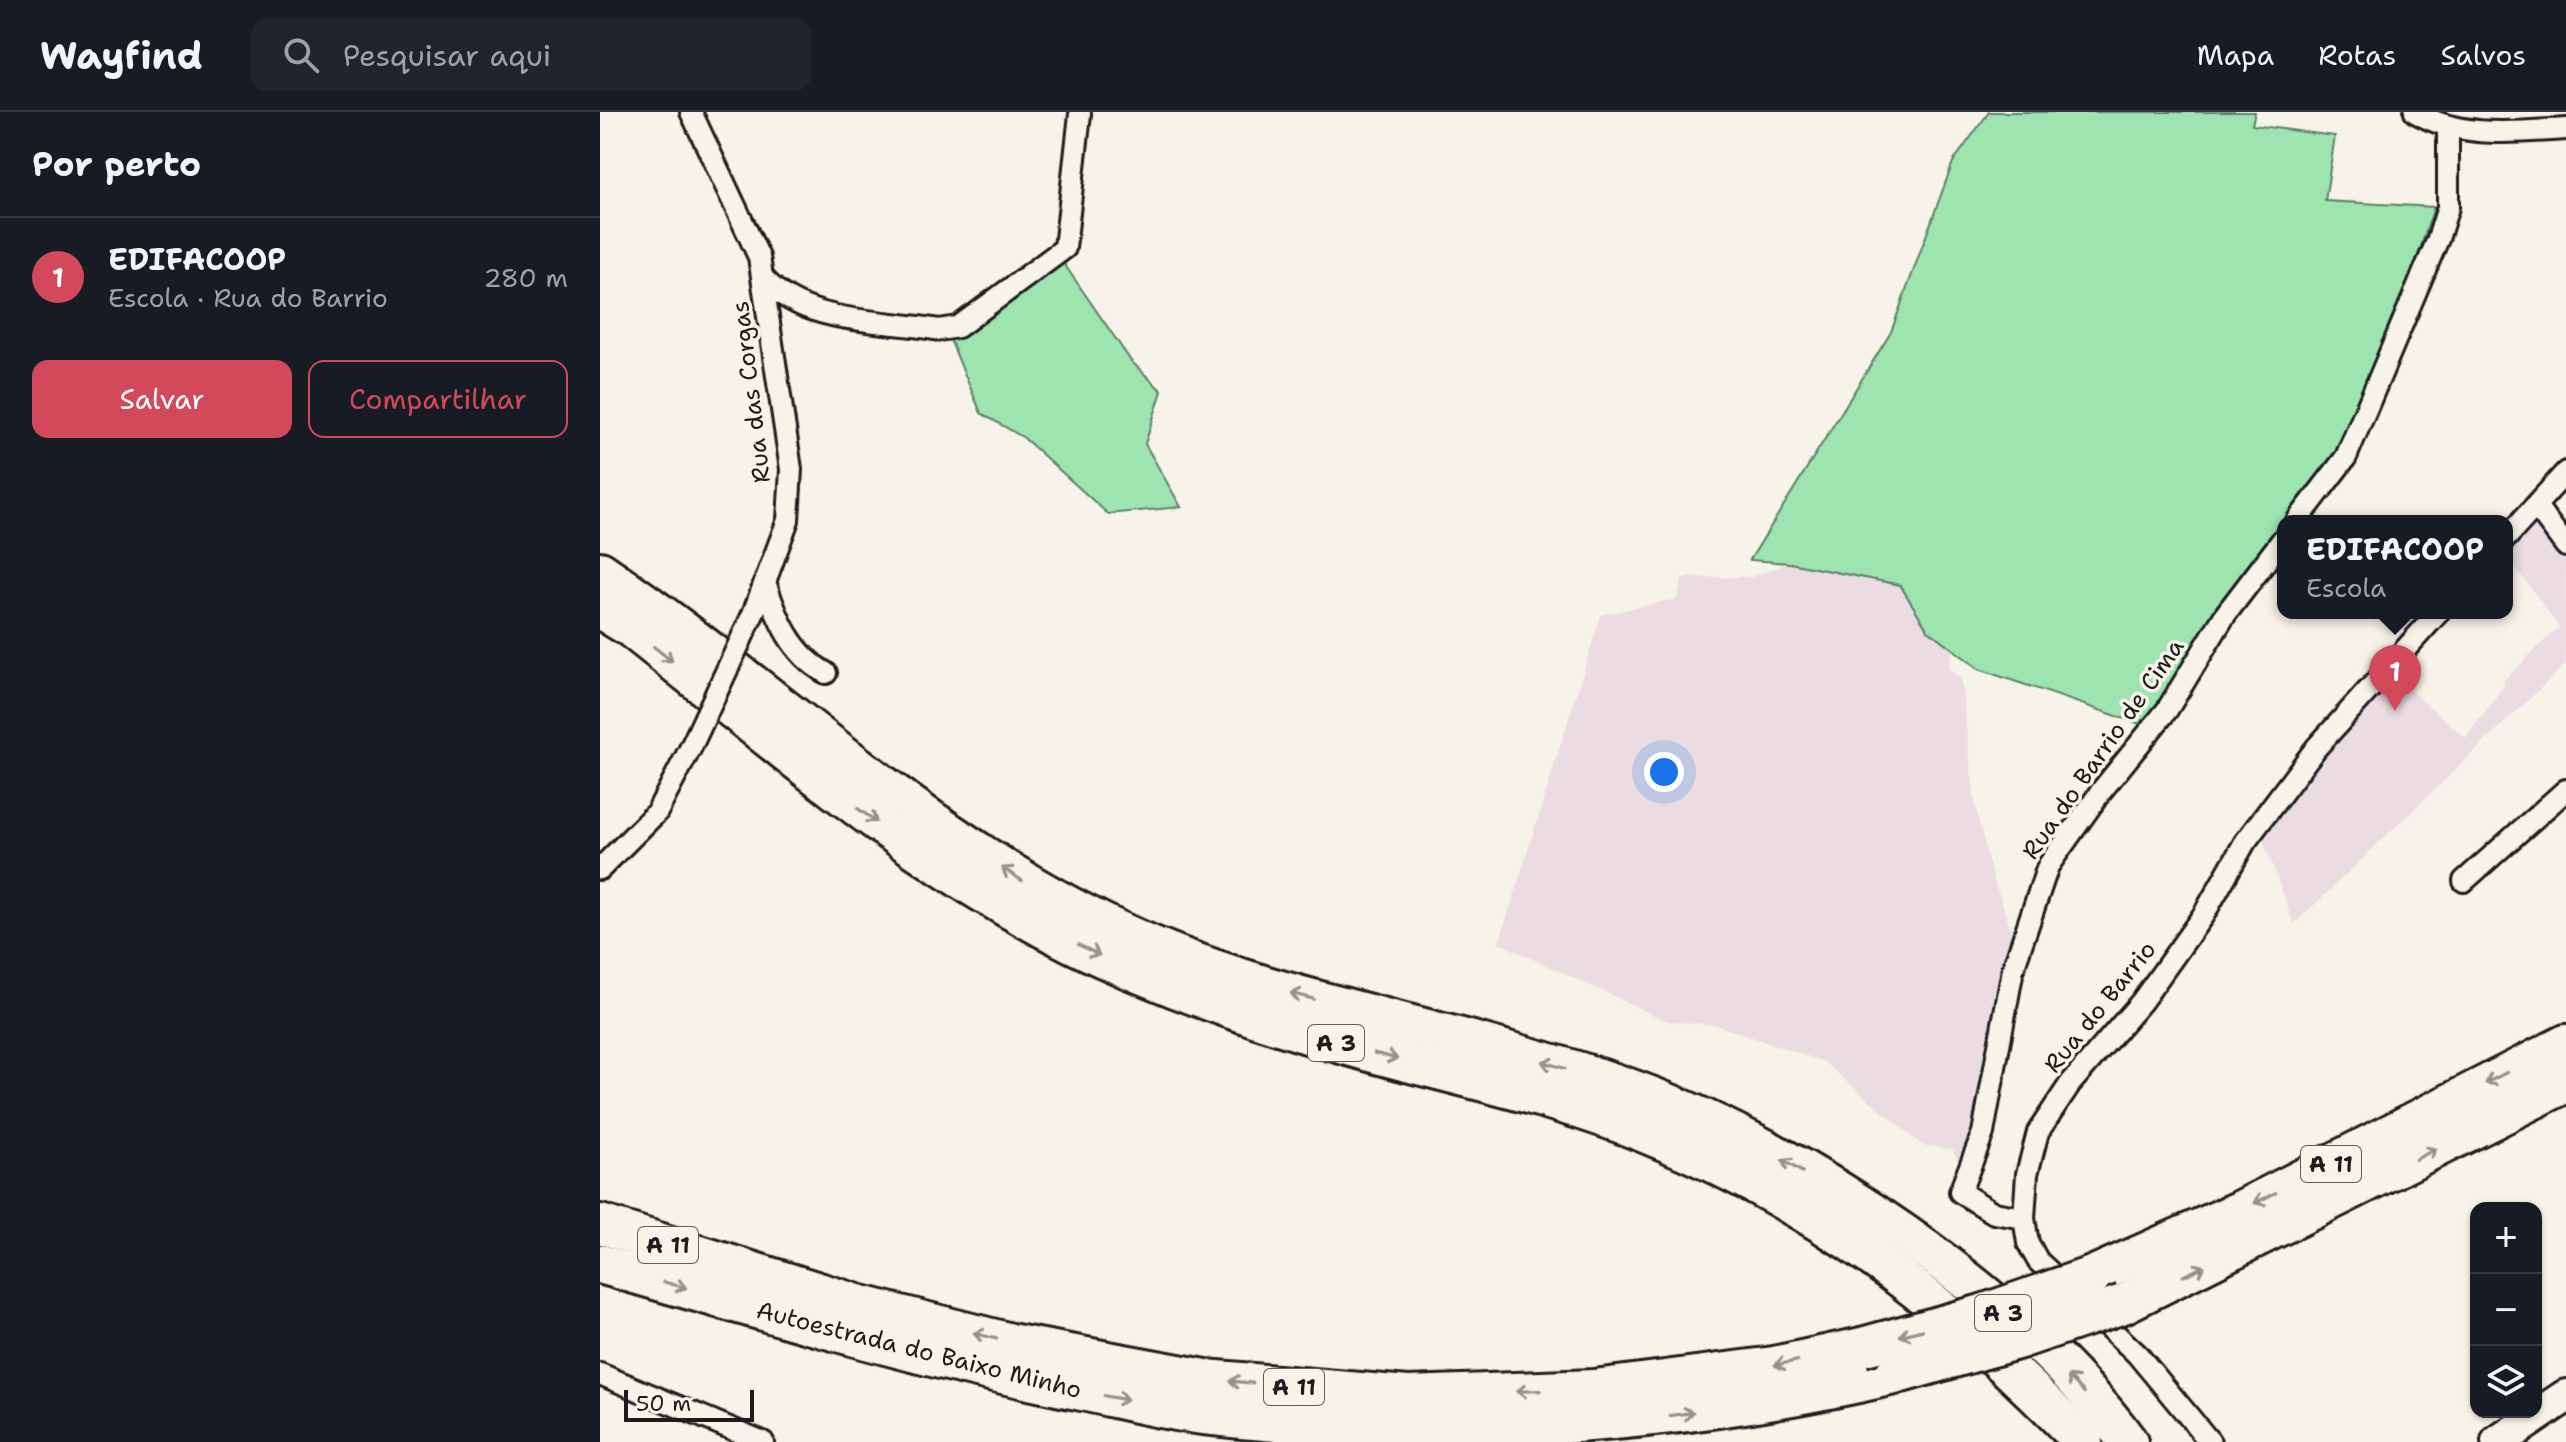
<!DOCTYPE html>
<html lang="pt">
<head>
<meta charset="utf-8">
<style>
  :root { --surface:#171b24; --page:#20242c; --text:#f1f3f6; --muted:#9ea1a6; --line:#363941; --accent:#d1495b }
  body { margin:0; font-family:"Shantell Sans",sans-serif; background:var(--page); color:var(--text) }
  .controls { position:absolute; right:24px; bottom:24px; display:grid; overflow:hidden; border-radius:16px; box-shadow:0 2px 6px #0004 }
  .controls button { width:72px; height:72px; display:grid; place-items:center; padding:0; border:0; border-bottom:2px solid var(--line); background:var(--surface); color:var(--text); font:40px sans-serif }
  .scale { position:absolute; left:24px; bottom:20px; width:130px; box-sizing:border-box; padding-left:8px; border:4px solid #1c1c1c; border-top:0; font-size:22px; line-height:28px; white-space:nowrap; color:#1c1c1c; -webkit-text-stroke:6px #f7f3e8; paint-order:stroke }
  .you { position:absolute; left:1064px; top:660px; width:28px; height:28px; margin:-20px; border:6px solid #fff; border-radius:50%; background:#1a73e8; box-shadow:0 0 0 12px #1a73e833 }
  .badge { display:grid; place-items:center; width:52px; height:52px; border-radius:50%; background:var(--accent); color:#fff; font-size:26px; font-weight:700 }
  .pin { position:absolute; translate:-50% -66px; filter:drop-shadow(0 2px 4px #0008) }
  .pin::after { content:''; position:absolute; top:42px; width:28px; height:24px; background:inherit; clip-path:polygon(0 0,100% 0,50% 100%) }
  .popup { position:absolute; left:1677px; top:403px; width:236px; height:104px; box-sizing:border-box; display:grid; place-content:center; border-radius:16px; background:var(--surface); filter:drop-shadow(0 2px 6px #0005); font-size:26px; white-space:nowrap; color:var(--muted) }
  .popup b { font-size:30px; color:var(--text) }
  .popup::after { content:''; position:absolute; left:50%; top:100%; margin-left:-16px; border:16px solid transparent; border-top-color:var(--surface) }
  .list { margin:0; padding:0; list-style:none }
  h2 { display:flex; justify-content:space-between; align-items:center; height:104px; margin:0; padding:0 32px; font-size:34px }
  h2 small { font-size:26px; font-weight:400; color:var(--muted) }
  .list li { display:grid; grid-template-columns:52px 1fr auto; gap:24px; align-items:center; box-sizing:border-box; height:120px; padding:0 32px; border-top:2px solid var(--line) }
  .list b { display:block; font-size:30px; white-space:nowrap }
  .list p { margin:0; font-size:26px; white-space:nowrap; color:var(--muted) }
  .list em { font-size:26px; font-style:normal; color:var(--muted) }
  .actions { display:flex; gap:16px; padding:24px 32px }
  .actions a { flex:1; padding:18px 0; border:2px solid var(--accent); border-radius:16px; text-align:center; font-size:28px; color:var(--accent) }
  .actions .main { background:var(--accent); color:#fff }
  .icon { flex:none; width:44px; height:44px; fill:none; stroke:currentColor; stroke-width:2; stroke-linecap:round; stroke-linejoin:round }
  .map { position:relative; flex:none; width:1966px; height:1330px; overflow:hidden }
  header { display:flex; align-items:center; gap:48px; box-sizing:border-box; height:112px; padding:0 40px; background:var(--surface); border-bottom:2px solid var(--line) }
  header strong { font-size:38px }
  nav { display:flex; gap:44px; margin-inline-start:auto; font-size:28px }
  .search { width:560px; height:72px; background:var(--page); display:flex; align-items:center; gap:20px; box-sizing:border-box; padding:0 28px; border-radius:16px; color:var(--muted); font-size:30px }
  main { display:flex }
  aside { flex:1; background:var(--surface) }
  .map>svg:first-child { display:block }
  .built { fill:#eadce0 }
  .green { fill:#9de4b1; stroke:#5c8066; stroke-width:2 }
  .lines { fill:none; stroke-linecap:round; stroke-linejoin:round }
  .minor-casing { stroke:#1c1c1c; stroke-width:26 }
  .primary-casing { stroke:#1c1c1c; stroke-width:38 }
  .motorway-casing { stroke:#1c1c1c; stroke-width:44 }
  .minor { stroke:#f7f3e8; stroke-width:20 }
  .primary { stroke:#f7f3e8; stroke-width:32 }
  .motorway { stroke:#f7f3e8; stroke-width:38 }
  .minor-bridge-casing { stroke:#1c1c1c; stroke-width:26; stroke-linecap:butt }
  .motorway-bridge-casing { stroke:#1c1c1c; stroke-width:44; stroke-linecap:butt }
  .minor-bridge { stroke:#f7f3e8; stroke-width:20 }
  .motorway-bridge { stroke:#f7f3e8; stroke-width:38 }
  .oneway { stroke:#94928c }
  .labels { text-anchor:middle; dominant-baseline:central; stroke-width:7; stroke-linejoin:round; paint-order:stroke }
  .shield { fill:#f7f3e8; stroke:#5e5c59; stroke-width:2 }
  .shield-label { font-size:22px; font-weight:bold; fill:#1c1c1c }
  .street-label { font-size:24px; fill:#1c1c1c; stroke:#f7f3e8 }
</style>
</head>
<body>
<header>
<strong>Wayfind</strong>
<div class="search"><svg class="icon" aria-label="search" viewBox="0 0 24 24"><circle cx="10" cy="10" r="6"/><path d="M15 15l6 6"/></svg>Pesquisar aqui</div>
<nav><a>Mapa</a><a>Rotas</a><a>Salvos</a></nav>
</header>
<main>
<aside>
<h2>Por perto<small></small></h2>
<ul class="list">
<li><span class="badge">1</span><div><b>EDIFACOOP</b><p>Escola · Rua do Barrio</p></div><em>280 m</em></li>
</ul>
<div class="actions"><a class="main">Salvar</a><a>Compartilhar</a></div>
</aside>
<div class="map">
<svg width="1966" height="1330" viewBox="0 0 1966 1330">
  <rect width="100%" height="100%" fill="#f7f3e8"/>
  <filter id="ink" filterUnits="userSpaceOnUse"><feTurbulence type="fractalNoise" baseFrequency=".0125" numOctaves="2"/><feDisplacementMap in="SourceGraphic" scale="16" xChannelSelector="R" yChannelSelector="G"/><feConvolveMatrix kernelMatrix="1 2 1 2 8 2 1 2 1" color-interpolation-filters="sRGB"/></filter>
  <g filter="url(#ink)">
    <g class="built">
      <polygon points="1941,403 1966,438 1966,552 1694,812 1659,717 1790,561 1866,626 1905,572 1903,569 1959,515 1907,444 1907,435"/>
      <polygon points="1190,451 1301,473 1328,518 1354,535 1348,555 1361,568 1375,692 1390,757 1414,826 1392,898 1365,1049 1358,1048 1352,1037 1322,1033 1224,950 1117,913 1067,909 899,831 1001,503 1077,487 1082,466 1152,465"/>
    </g>
    <g class="green">
      <polygon points="1389,0 1655,0 1652,13 1735,24 1725,89 1834,95 1795,212 1741,332 1612,508 1549,615 1379,557 1328,518 1300,473 1190,451 1150,448 1291,220 1353,50"/>
      <polygon points="460,146 531,249 562,279 545,332 581,395 508,402 424,326 381,301 349,225"/>
    </g>
    <g class="lines">
      <defs>
        <g id="minor">
          <polyline points="91,0 159,145 191,357 188,408 153,502"/>
          <path d="M1815 0C1861 27 1915 20 1966 17"/>
          <path d="M164 167C207 214 281 207 339 218L358 215 465 136 480 2"/>
          <polyline points="1936,394 1966,434"/>
          <polyline points="1697,409 1746,345 1838,127 1848,95 1848,14"/>
          <polyline points="1907,425 1966,360"/>
          <path d="M165 470C177 506 191 542 226 561"/>
          <polyline points="0,757 57,700 91,635"/>
          <polyline points="1864,769 1966,678"/>
          <polyline points="1424,1106 1394,1101 1360,1080 1383,1021 1413,857 1448,754 1502,678 1567,598 1625,503 1683,427"/>
          <polyline points="1469,1178 1438,1149 1428,1131 1424,1106 1427,1062 1438,1020 1470,972 1542,889 1604,802 1645,730 1716,636 1838,501"/>
          <polyline points="1492,1200 1537,1242 1610,1330"/>
          <polyline points="0,1262 163,1330"/>
        </g>
        <polyline id="primary" points="1898,1330 1966,1284"/>
        <g id="motorway">
          <path d="M0 459C180 581 336 740 539 828 657 880 785 903 908 939 951 951 995 963 1037 979 1207 1041 1420 1184 1528 1330"/>
          <path d="M0 497 31 516C188 639 340 777 526 856 604 889 684 917 766 939 851 963 936 980 1019 1011 1207 1082 1345 1186 1483 1330"/>
          <polyline points="0,1112 257,1192 415,1232 605,1267 808,1284 994,1277 1174,1254 1262,1235"/>
          <path d="M0 1152C161 1198 322 1248 487 1280 525 1288 565 1299 604 1303 838 1330 1065 1316 1294 1263"/>
          <polyline points="1492,1164 1641,1098 1966,932"/>
          <polyline points="1523,1192 1966,971"/>
        </g>
      </defs>
      <use href="#minor" class="minor-casing"/>
      <use href="#primary" class="primary-casing"/>
      <use href="#motorway" class="motorway-casing"/>
      <use href="#minor" class="minor"/>
      <use href="#primary" class="primary"/>
      <use href="#motorway" class="motorway"/>
      <defs>
        <polyline id="minor-bridge" points="91,635 153,502"/>
        <g id="motorway-bridge">
          <polyline points="1262,1235 1382,1202 1492,1164"/>
          <polyline points="1294,1263 1420,1227 1523,1192"/>
        </g>
      </defs>
      <use href="#minor-bridge" class="minor-bridge-casing"/>
      <use href="#motorway-bridge" class="motorway-bridge-casing"/>
      <use href="#minor-bridge" class="minor-bridge"/>
      <use href="#motorway-bridge" class="motorway-bridge"/>
    </g>
    <defs><path id="oneway-shaft" d="M-6 0H5M1.5-3L5.5 0L1.5 3" fill="none" stroke-width="1.6" stroke-linecap="round" stroke-linejoin="round" transform="scale(2)"/></defs>
    <g class="oneway">
      <use href="#oneway-shaft" transform="translate(63 542) rotate(38)"/>
      <use href="#oneway-shaft" transform="translate(267 703) rotate(35)"/>
      <use href="#oneway-shaft" transform="translate(412 762) rotate(-147)"/>
      <use href="#oneway-shaft" transform="translate(489 838) rotate(27)"/>
      <use href="#oneway-shaft" transform="translate(702 884) rotate(-165)"/>
      <use href="#oneway-shaft" transform="translate(786 944) rotate(14)"/>
      <use href="#oneway-shaft" transform="translate(953 953) rotate(-163)"/>
      <use href="#oneway-shaft" transform="translate(1896 966) rotate(152)"/>
      <use href="#oneway-shaft" transform="translate(1826 1042) rotate(-27)"/>
      <use href="#oneway-shaft" transform="translate(1192 1054) rotate(-150)"/>
      <use href="#oneway-shaft" transform="translate(1665 1086) rotate(153)"/>
      <use href="#oneway-shaft" transform="translate(1594 1159) rotate(-25)"/>
      <use href="#oneway-shaft" transform="translate(75 1173) rotate(16)"/>
      <use href="#oneway-shaft" transform="translate(1311 1221) rotate(165)"/>
      <use href="#oneway-shaft" transform="translate(385 1224) rotate(-166)"/>
      <use href="#oneway-shaft" transform="translate(1186 1251) rotate(168)"/>
      <use href="#oneway-shaft" transform="translate(641 1270) rotate(-175)"/>
      <use href="#oneway-shaft" transform="translate(1476 1272) rotate(-134)"/>
      <use href="#oneway-shaft" transform="translate(928 1279) rotate(178)"/>
      <use href="#oneway-shaft" transform="translate(516 1286) rotate(11)"/>
      <use href="#oneway-shaft" transform="translate(1082 1302) rotate(-8)"/>
    </g>
  </g>
  <g class="labels">
    <g class="shield">
      <rect x="708" y="913" width="56" height="36" rx="6"/>
      <rect x="1701" y="1034" width="60" height="36" rx="6"/>
      <rect x="38" y="1115" width="60" height="36" rx="6"/>
      <rect x="1375" y="1183" width="56" height="36" rx="6"/>
      <rect x="664" y="1257" width="60" height="36" rx="6"/>
    </g>
    <g class="shield-label">
      <text x="736" y="931">A 3</text>
      <text x="1731" y="1052">A 11</text>
      <text x="68" y="1133">A 11</text>
      <text x="1403" y="1201">A 3</text>
      <text x="694" y="1275">A 11</text>
    </g>
    <g class="street-label">
      <text transform="translate(151 280) rotate(-97)">Rua das Corgas</text>
      <text transform="translate(1503 637) rotate(-55)">Rua do Barrio de Cima</text>
      <text transform="translate(1500 895) rotate(-51)">Rua do Barrio</text>
      <text transform="translate(319 1238) rotate(14)">Autoestrada do Baixo Minho</text>
    </g>
  </g>
</svg>
<div class="controls">
<button>+</button>
<button>−</button>
<button><svg class="icon" aria-label="layers" viewBox="0 0 24 24"><path d="M12 4l9 5-9 5-9-5zM3 14l9 5 9-5"/></svg></button>
</div>
<div class="scale">50 m</div>
<div class="you"></div>
<div class="pin badge" style="left:1795px;top:599px">1</div>
<div class="popup"><b>EDIFACOOP</b>Escola</div>
</div>
</main>
</body>
</html>
